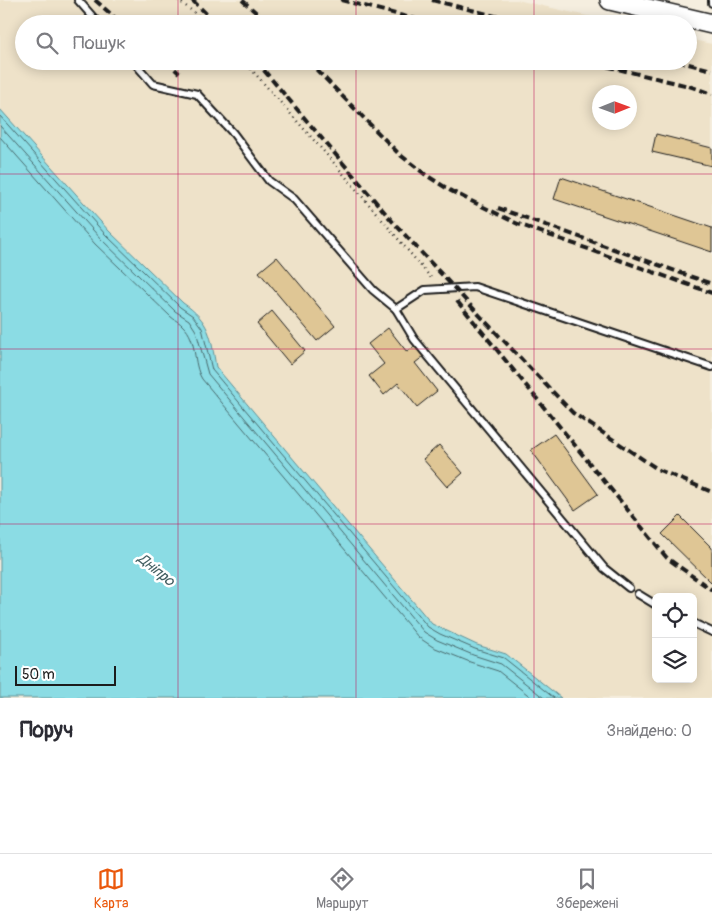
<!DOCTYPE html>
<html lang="uk">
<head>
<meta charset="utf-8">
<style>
  :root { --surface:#fff; --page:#f7f7f7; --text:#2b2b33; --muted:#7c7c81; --line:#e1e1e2; --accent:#ea580c }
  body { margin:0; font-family:Pangolin,sans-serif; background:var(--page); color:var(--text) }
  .controls { position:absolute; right:15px; bottom:15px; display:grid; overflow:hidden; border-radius:8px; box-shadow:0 2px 12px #0003 }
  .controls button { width:45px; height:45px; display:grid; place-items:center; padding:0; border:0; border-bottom:1px solid var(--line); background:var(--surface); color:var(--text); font:25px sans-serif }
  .compass { position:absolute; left:592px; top:85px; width:45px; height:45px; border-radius:50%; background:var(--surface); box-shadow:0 2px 12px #0003; rotate:89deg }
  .scale { position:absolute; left:15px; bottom:12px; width:101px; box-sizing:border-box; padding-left:5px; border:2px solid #1c1c1c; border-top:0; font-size:14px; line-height:18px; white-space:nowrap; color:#1c1c1c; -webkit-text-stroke:4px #fff; paint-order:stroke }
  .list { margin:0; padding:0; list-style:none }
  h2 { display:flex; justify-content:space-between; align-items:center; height:65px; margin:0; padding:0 20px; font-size:21px }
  h2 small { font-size:16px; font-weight:400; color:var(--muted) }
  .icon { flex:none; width:28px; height:28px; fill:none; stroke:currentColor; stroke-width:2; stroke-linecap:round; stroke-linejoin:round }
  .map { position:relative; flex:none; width:712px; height:698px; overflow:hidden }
  .search { position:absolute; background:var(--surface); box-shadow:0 2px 12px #0003; left:15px; right:15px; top:15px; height:55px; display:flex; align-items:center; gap:12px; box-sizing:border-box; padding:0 18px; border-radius:28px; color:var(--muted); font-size:19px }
  .sheet { height:155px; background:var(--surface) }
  nav { display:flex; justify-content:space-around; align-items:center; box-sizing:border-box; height:70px; border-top:1px solid var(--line); background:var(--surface); font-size:14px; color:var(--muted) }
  nav a { display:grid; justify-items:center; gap:2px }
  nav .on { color:var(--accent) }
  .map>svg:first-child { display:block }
  .built { fill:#eee2c9; fill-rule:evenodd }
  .water { fill:#8bdce4; stroke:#5f8f94 }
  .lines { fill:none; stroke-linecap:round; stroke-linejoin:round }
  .shore { stroke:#48696c; stroke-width:1 }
  .building { fill:#dfc695; stroke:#1c1c1c }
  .service-casing { stroke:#1c1c1c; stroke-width:10 }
  .primary-casing { stroke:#1c1c1c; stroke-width:22 }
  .path { stroke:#1c1c1c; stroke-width:2.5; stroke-dasharray:1 4; stroke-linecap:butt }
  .service { stroke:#fff; stroke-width:6 }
  .primary { stroke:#fff; stroke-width:19 }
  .rail { stroke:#1c1c1c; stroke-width:4; stroke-dasharray:8 4; stroke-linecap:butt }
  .grid { fill:none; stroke:#c2185b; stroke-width:1; stroke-opacity:0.55 }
  .labels { text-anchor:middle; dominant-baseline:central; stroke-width:5; stroke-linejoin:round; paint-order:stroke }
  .water-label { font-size:15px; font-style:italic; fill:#435f62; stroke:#fff }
</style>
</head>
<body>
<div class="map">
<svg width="712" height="698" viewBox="0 0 712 698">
  <rect width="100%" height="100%" fill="#f5eedf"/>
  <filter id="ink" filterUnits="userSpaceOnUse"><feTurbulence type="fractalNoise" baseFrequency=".02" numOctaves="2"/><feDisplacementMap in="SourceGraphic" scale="10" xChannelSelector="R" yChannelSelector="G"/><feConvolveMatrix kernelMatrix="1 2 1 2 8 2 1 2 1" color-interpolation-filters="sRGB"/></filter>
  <g filter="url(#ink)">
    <path class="built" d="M0 0H517L622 24H24V61H688V39L712 44V698H561L506 654 477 645 432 624 216 367 213 350 197 312 183 303 109 231 0 109ZM600 92H630V122H600ZM656 597H693V679H656Z"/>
    <path class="water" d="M0 109 109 231 183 303C210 321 211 337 216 367L432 624 477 645 506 654 561 698H0Z"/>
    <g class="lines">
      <g class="shore">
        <polyline points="0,116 105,234 180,307 193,316 202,328 212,370 428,627 440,634 475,649 504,658 554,698"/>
        <polyline points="0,126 101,239 175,311 189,320 196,331 208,374 424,632 437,640 473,655 501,664 544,698"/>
        <path d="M0 137 95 244 170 316C174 320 180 322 183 326 198 340 192 363 202 379L418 637 433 647 470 662 498 671 532 698"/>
      </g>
    </g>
    <g class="building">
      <polygon points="656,134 712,148 712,166 652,152"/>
      <polygon points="561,177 712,228 712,252 554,199"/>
      <polygon points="277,257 335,326 317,341 259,272"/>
      <polygon points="272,311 305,351 290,364 257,324"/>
      <polygon points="388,328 407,352 416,345 424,356 415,363 437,391 417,407 398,383 384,395 369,376 384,364 368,344"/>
      <polygon points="554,434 598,494 575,510 531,450"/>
      <polygon points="439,445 463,473 447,487 423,459"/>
      <polygon points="680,516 712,548 712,583 662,534"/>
    </g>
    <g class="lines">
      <defs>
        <g id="service">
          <polyline points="78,0 99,24"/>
          <polyline points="712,0 712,3"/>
          <polyline points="133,61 153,84 197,94 233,133 269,181 294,199 373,290 396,309 414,339 604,568 629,588"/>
          <polyline points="396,309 425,290 475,287 712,367"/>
          <polyline points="638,594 656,605"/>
          <polyline points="693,623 712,632"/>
        </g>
        <polyline id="primary" points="610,0 712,24"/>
      </defs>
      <use href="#service" class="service-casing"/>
      <use href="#primary" class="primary-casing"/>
      <g class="path">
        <polyline points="178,0 209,24"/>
        <polyline points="244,61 334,163 432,279"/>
      </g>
      <use href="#service" class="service"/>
      <use href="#primary" class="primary"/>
      <g class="rail">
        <polyline points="95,0 122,24"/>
        <polyline points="192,0 217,24"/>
        <polyline points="242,0 269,24"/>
        <polyline points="341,0 435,24"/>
        <polyline points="432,0 527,24"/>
        <polyline points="166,61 179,73"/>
        <polyline points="256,61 393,222 484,320 573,413 659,470 712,492"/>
        <polyline points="308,61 399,154 426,175 451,191 518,224 712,293"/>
        <polyline points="584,61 689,86 712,94"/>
        <polyline points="677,61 712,70"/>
        <polyline points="498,208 712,284"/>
        <polyline points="457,301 667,558 712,590"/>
      </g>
    </g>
  </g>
  <path class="grid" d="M178 0V24M356 0V24M534 0V24M178 61V698M356 61V698M534 61V698M0 174H712M0 349H712M0 524H712"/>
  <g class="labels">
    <g class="water-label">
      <text transform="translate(156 570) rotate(39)">Дніпро</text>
    </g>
  </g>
</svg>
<div class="controls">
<button><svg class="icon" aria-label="locate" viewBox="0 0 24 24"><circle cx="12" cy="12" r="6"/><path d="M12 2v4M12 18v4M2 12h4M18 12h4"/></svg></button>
<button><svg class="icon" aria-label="layers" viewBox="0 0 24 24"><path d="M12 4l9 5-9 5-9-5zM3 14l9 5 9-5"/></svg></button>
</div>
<svg class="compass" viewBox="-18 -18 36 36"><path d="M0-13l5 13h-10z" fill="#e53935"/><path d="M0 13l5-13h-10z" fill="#7c7c81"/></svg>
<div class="scale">50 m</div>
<div class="search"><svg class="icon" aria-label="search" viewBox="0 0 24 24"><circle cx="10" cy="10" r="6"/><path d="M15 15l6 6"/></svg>Пошук</div>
</div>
<section class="sheet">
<h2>Поруч<small>Знайдено: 0</small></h2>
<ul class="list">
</ul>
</section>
<nav>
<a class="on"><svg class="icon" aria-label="map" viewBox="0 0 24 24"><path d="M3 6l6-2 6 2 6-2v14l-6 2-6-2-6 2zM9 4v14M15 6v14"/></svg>Карта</a>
<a><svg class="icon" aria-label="directions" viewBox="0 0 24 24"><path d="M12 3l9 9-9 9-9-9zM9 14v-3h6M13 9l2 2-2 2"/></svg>Маршрут</a>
<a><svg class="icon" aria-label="saved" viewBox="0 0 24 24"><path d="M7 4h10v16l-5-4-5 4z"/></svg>Збережені</a>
</nav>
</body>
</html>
